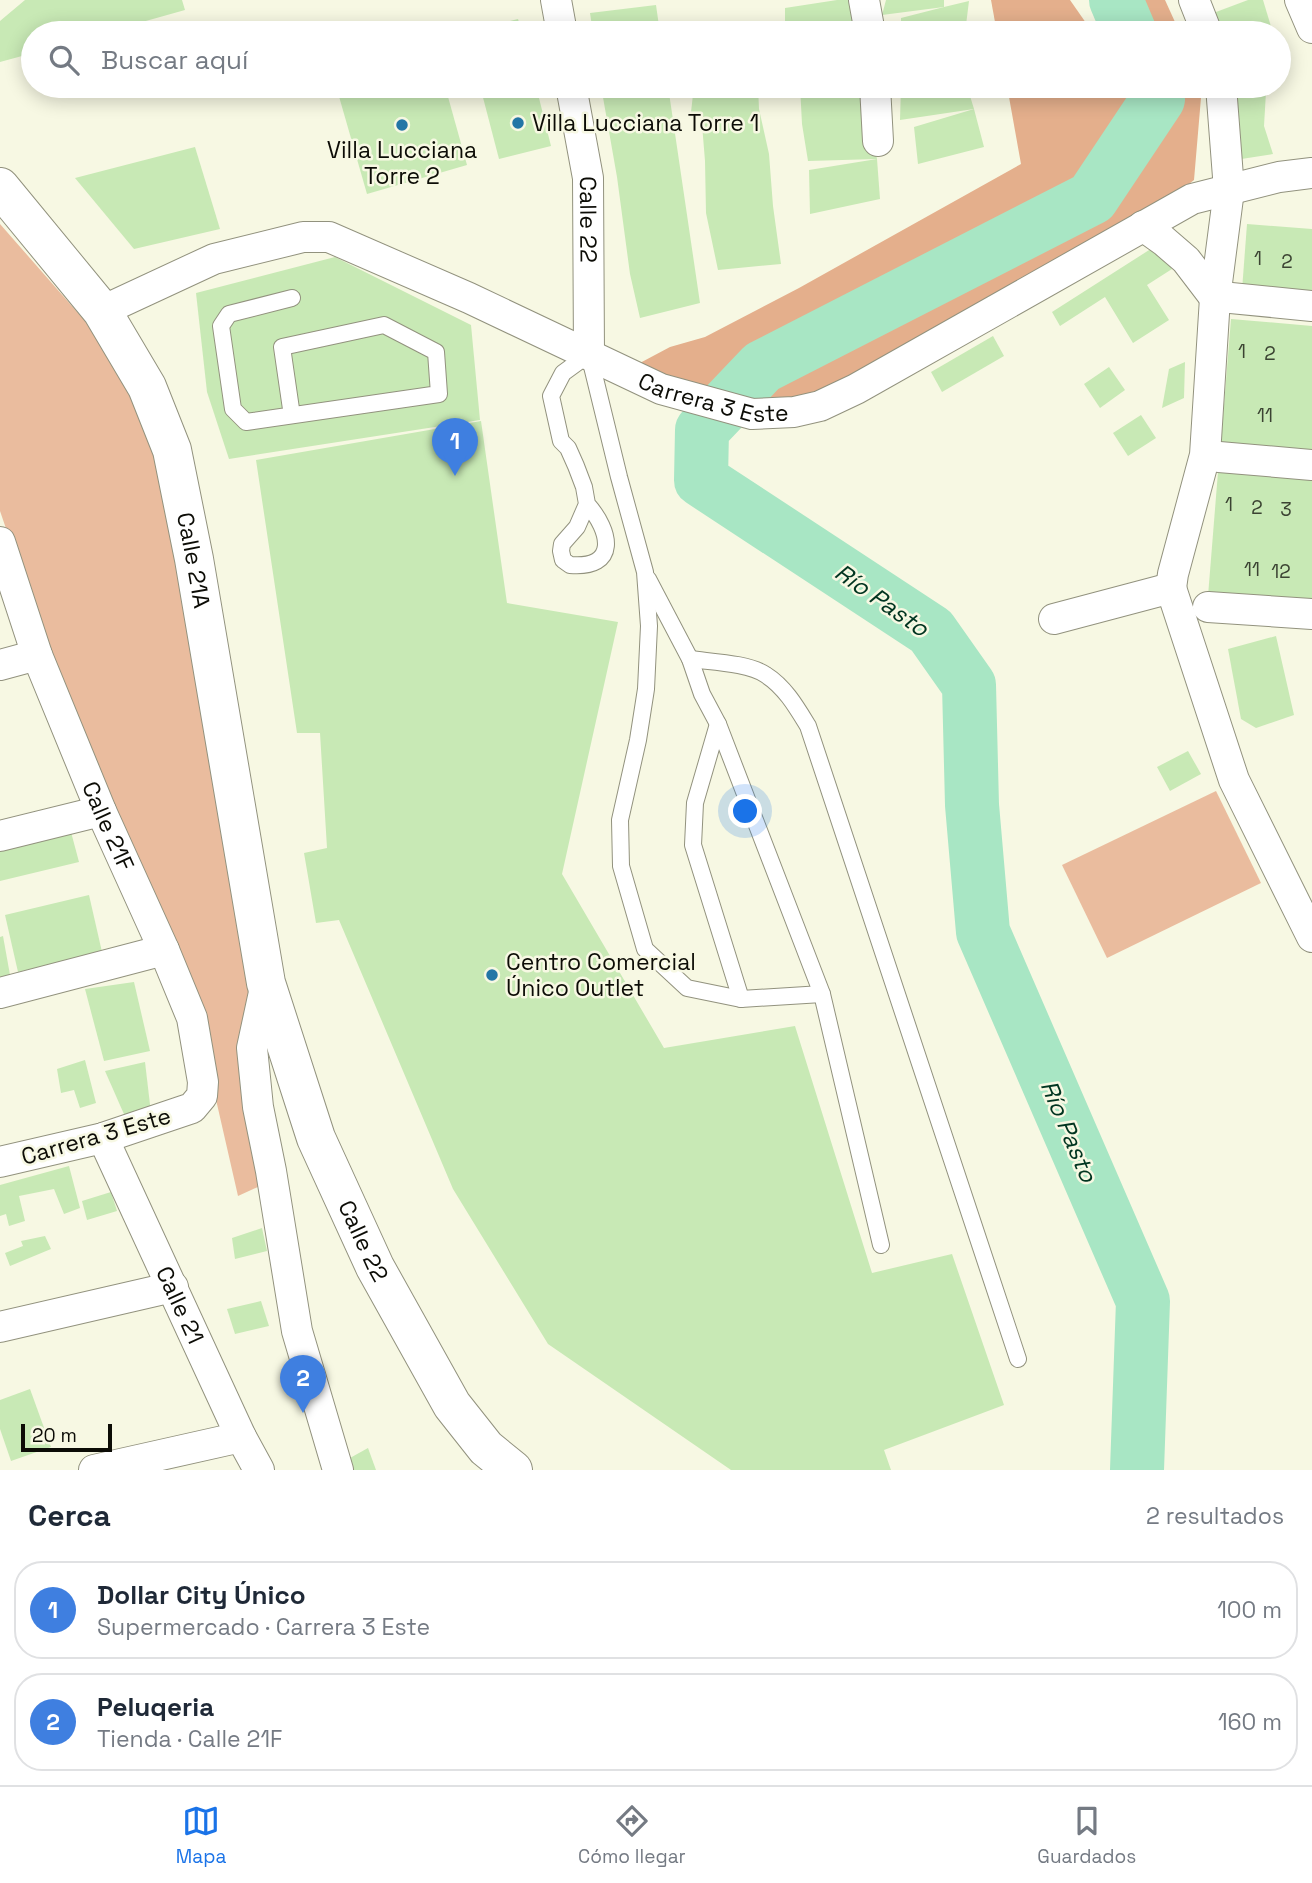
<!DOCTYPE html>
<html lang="es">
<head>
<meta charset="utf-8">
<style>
  :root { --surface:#fff; --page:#f2f2f3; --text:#1f2937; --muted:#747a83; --line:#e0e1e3; --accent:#1a73e8 }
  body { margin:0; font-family:"Space Grotesk",sans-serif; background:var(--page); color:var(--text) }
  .scale { position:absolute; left:21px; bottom:18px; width:91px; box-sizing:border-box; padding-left:7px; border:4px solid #0c0c06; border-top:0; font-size:19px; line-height:24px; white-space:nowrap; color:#0c0c06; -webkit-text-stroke:5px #f7f8e3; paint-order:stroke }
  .you { position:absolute; left:746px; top:812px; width:24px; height:24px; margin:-18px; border:5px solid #fff; border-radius:50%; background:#1a73e8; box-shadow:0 0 0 10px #1a73e833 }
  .badge { display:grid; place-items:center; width:46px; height:46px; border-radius:50%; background:var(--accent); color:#fff; font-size:23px; font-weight:700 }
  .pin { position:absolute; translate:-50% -58px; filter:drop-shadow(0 2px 4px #0008) }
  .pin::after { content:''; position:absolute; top:37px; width:24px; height:21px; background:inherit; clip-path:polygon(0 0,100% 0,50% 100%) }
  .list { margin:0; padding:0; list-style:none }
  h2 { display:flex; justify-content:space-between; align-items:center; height:91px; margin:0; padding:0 28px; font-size:30px }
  h2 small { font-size:23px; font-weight:400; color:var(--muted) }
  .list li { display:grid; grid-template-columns:46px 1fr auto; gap:21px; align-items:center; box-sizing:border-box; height:98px; margin:0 14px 14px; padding:0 14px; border:2px solid var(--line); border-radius:28px }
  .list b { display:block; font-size:26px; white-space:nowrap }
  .list p { margin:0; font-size:23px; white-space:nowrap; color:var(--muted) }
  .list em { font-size:23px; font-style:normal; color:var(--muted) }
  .icon { flex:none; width:38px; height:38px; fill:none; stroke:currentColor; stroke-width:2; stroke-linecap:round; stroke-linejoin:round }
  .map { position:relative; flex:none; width:1312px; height:1470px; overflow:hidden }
  .search { position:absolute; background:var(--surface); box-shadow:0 4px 18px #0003; left:21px; right:21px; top:21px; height:77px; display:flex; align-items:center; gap:18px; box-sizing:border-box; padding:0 24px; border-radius:38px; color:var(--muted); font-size:26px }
  .sheet { height:315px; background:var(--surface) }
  nav { display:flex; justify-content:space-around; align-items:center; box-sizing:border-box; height:98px; border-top:2px solid var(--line); background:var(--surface); font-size:19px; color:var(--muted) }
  nav a { display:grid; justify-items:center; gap:4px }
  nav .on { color:var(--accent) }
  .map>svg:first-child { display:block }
  .green { fill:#eabc9e }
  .forest { fill:#e4af8c }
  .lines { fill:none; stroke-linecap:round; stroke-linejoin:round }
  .river { stroke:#a8e6c4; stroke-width:54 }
  .building { fill:#c8e9b5 }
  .lane-casing { stroke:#92927e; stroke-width:18 }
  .street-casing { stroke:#92927e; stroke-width:32 }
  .secondary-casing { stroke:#92927e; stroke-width:40 }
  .lane { stroke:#fff; stroke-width:16 }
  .street { stroke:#fff; stroke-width:30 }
  .secondary { stroke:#fff; stroke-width:38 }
  .poi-dot { fill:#2376a6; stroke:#f7f8e3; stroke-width:2.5 }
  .labels { text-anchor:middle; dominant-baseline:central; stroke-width:5; stroke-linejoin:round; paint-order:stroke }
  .number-label { font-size:19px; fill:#3b4332 }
  .poi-label { font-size:23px; fill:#0c0c06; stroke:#f7f8e3; text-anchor:start }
  .street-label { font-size:23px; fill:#0c0c06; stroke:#f7f8e3 }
  .water-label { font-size:24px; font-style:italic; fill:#003520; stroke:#f7f8e3 }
</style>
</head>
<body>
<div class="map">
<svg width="1312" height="1470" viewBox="0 0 1312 1470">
  <rect width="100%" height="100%" fill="#f7f8e3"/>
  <g class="green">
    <polygon points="0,224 114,354 158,451 243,885 269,1182 238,1196 201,1034 79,742 0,511"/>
    <polygon points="1216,791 1261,883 1107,958 1062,865"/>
  </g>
  <g class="forest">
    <polygon points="991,0 1070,0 1093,33 997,33"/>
    <polygon points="1128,0 1165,0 1180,33 1142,33"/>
    <polygon points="1007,86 1128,86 1143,107 1115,142 1074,201 945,262 733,375 715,393 676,386 638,364 670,347 705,337 799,288 1021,164"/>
    <polygon points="1164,86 1202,86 1194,180 1148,216 837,392 762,404 765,380 981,268 1095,214 1172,106"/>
  </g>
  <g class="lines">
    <g class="river">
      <polyline points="1116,0 1130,33"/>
      <polyline points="1137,1470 1143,1301 983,932 972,805 969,685 931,631 701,480 702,430 762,367 1092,198 1158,99 1152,86"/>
    </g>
  </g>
  <g class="building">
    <polygon points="25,0 182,0 185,10 103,33 33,33 33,53 0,62 0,21"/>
    <polygon points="837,0 851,0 853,33 785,33 785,8"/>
    <polygon points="886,0 944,0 944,7 969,1 965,33 901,33 901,18 944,7 882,15"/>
    <polygon points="1248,0 1263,0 1273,33 1213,33 1208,15"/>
    <polygon points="656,5 660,33 593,33 590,13"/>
    <polygon points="518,19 522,33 467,33 467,32"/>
    <polygon points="336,86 445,86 467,165 367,194"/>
    <polygon points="480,86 536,86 551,146 499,159"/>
    <polygon points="601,86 668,86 700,303 640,318 630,274 617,177"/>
    <polygon points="694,86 758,86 759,109 769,154 773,206 781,264 718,270 706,213 705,161 701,112 691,112"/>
    <polygon points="800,86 866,86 868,113 877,159 808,161 802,124"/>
    <polygon points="901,86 967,86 974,109 984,147 918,164 914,127 974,109 900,120"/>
    <polygon points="1266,92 1264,126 1273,154 1235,160 1233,94"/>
    <polygon points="195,147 220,229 134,249 75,178"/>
    <polygon points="877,159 880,199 810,214 809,170"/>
    <polygon points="1247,224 1312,229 1312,296 1242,290"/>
    <polygon points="1157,245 1172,269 1147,285 1169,320 1133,343 1105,297 1060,326 1052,312"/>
    <polygon points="335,257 471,325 480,420 229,459 207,392 196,293"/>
    <polygon points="1231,319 1312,326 1312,450 1221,442"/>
    <polygon points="993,336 1004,356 942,392 931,372"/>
    <polygon points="1185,362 1184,398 1162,408 1169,369"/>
    <polygon points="1109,367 1125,390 1100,408 1084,384"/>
    <polygon points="1141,415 1156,438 1128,456 1113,433"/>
    <polygon points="481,421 507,603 618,622 562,874 664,1048 795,1026 872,1273 952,1254 1004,1405 884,1450 891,1470 731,1470 548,1344 453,1189 339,920 316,923 304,853 327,848 320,733 297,733 256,460"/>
    <polygon points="1218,472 1312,480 1312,605 1208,596"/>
    <polygon points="1276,636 1294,715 1256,728 1241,719 1228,649"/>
    <polygon points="1188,751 1201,774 1170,791 1157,767"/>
    <polygon points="71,832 79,862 0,881 0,849"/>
    <polygon points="89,895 102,952 18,972 5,915"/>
    <polygon points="3,936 10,975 0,977 0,937"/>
    <polygon points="134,982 150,1051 104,1061 85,989"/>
    <polygon points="85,1060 96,1103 80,1108 74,1090 61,1093 57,1069"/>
    <polygon points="145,1062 151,1113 127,1121 105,1071"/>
    <polygon points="69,1166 80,1208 64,1214 54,1189 19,1196 25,1221 9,1226 6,1214 0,1216 0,1185"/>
    <polygon points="111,1192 117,1211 87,1220 82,1201"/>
    <polygon points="262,1228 267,1251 235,1259 232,1238"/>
    <polygon points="45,1236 51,1249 10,1266 5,1253 23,1246 21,1241"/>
    <polygon points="261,1301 269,1326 235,1334 227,1309"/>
    <polygon points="30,1389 51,1447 11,1461 0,1429 0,1400"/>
    <polygon points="368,1448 376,1470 344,1470 341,1463"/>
  </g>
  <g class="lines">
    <defs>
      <g id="lane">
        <polyline points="291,409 282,347 384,325 436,352 439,394 246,422 233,409 221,326 229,314 292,298"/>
        <path d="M587 504C611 531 619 569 570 565L563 560 561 551 562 544 577 527 587 504 584 487 576 466 568 448 561 441 551 396 563 373 589 354 619 477 645 572 649 626 646 689 638 740 620 820 621 866 645 949 687 988 741 999 822 994"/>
        <polyline points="648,579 690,659 702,694 718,724 822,994 881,1245"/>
        <path d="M690 659C711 662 749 663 766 675 785 687 797 708 808 726L1018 1359"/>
        <polyline points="718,724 695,803 693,845 741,999"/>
      </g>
      <g id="street">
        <polyline points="556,0 562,33"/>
        <polyline points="864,0 870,33"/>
        <polyline points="1194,0 1207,33"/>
        <polyline points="1300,0 1312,28"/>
        <path id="s1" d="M571 86 588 178 589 354"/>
        <polyline points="875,86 878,141"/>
        <polyline points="1143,226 1164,241 1186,260 1215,298"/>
        <polyline points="1231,298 1312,306"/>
        <path id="s2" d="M102 311 214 259 303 237H329L469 298 661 389 752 414 794 412 820 406 856 389 1192 199 1279 177 1312 173"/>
        <polyline points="1219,457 1312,465"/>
        <path id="s3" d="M0 542 37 655 101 811 164 950 192 1018 203 1082 202 1096 192 1108 103 1138 0 1162"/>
        <polyline points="1171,588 1173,574 1205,455 1215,298 1229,190 1221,86"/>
        <polyline points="1208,607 1312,614"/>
        <polyline points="1054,619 1171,588 1234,780 1312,937"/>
        <polyline points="0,665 37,655"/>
        <polyline points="0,836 101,811"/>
        <polyline points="266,983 252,1048 258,1107 271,1171 297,1331 338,1470"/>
        <polyline points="0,993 164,950"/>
        <path id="s4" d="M103 1138 241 1437 259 1470"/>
        <polyline points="0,1327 173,1287"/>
        <polyline points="94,1470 241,1437"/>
      </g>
      <g id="secondary">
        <path id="s5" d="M0 187 102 311 147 387 172 450 194 559 266 983 316 1138 375 1267 452 1405 486 1448 513 1470"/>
      </g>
    </defs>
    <use href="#lane" class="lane-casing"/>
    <use href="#street" class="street-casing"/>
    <use href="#secondary" class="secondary-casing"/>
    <use href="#lane" class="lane"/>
    <use href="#street" class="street"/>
    <use href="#secondary" class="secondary"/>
  </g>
  <g class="poi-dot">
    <circle cx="518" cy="123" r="7"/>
    <circle cx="402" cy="125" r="7"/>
    <circle cx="492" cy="975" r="7"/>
  </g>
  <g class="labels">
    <g class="number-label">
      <text x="1258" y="258">1</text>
      <text x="1287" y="261">2</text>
      <text x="1242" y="351">1</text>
      <text x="1270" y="353">2</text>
      <text x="1265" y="415">11</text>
      <text x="1229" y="504">1</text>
      <text x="1257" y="507">2</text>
      <text x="1286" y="509">3</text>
      <text x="1252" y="569">11</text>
      <text x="1281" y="571">12</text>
    </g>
    <g class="poi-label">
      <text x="532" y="123">Villa Lucciana Torre 1</text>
      <text x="402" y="150" text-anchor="middle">Villa Lucciana<tspan x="402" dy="26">Torre 2</tspan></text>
      <text x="506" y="962">Centro Comercial<tspan x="506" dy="26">Único Outlet</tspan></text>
    </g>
    <g class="street-label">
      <text stroke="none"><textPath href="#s1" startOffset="135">Calle 22</textPath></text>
      <text stroke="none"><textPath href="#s2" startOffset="660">Carrera 3 Este</textPath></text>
      <text stroke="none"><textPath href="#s5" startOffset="429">Calle 21A</textPath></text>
      <text stroke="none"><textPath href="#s3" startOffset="304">Calle 21F</textPath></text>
      <text transform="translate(96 1136) rotate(-16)">Carrera 3 Este</text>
      <text stroke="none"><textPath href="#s5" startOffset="1134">Calle 22</textPath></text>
      <text stroke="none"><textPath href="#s4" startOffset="184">Calle 21</textPath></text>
    </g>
    <g class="water-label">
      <text transform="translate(882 600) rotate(35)">Río Pasto</text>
      <text transform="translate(1069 1131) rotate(67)">Río Pasto</text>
    </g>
  </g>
</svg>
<div class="scale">20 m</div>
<div class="you"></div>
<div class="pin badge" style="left:455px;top:476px;background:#3f7fe0">1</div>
<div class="pin badge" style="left:303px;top:1413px;background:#3f7fe0">2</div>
<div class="search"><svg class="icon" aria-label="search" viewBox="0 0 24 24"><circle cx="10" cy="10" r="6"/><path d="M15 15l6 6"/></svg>Buscar aquí</div>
</div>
<section class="sheet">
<h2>Cerca<small>2 resultados</small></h2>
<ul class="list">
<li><span class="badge" style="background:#3f7fe0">1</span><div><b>Dollar City Único</b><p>Supermercado · Carrera 3 Este</p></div><em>100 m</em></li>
<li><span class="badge" style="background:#3f7fe0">2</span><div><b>Peluqeria</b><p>Tienda · Calle 21F</p></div><em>160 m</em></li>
</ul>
</section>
<nav>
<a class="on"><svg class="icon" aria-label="map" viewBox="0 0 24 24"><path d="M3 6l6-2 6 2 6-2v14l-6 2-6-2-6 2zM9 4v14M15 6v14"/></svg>Mapa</a>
<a><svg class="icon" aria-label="directions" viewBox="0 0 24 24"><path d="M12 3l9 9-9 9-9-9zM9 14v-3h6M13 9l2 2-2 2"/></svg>Cómo llegar</a>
<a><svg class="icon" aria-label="saved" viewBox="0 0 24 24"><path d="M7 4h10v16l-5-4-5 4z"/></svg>Guardados</a>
</nav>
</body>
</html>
